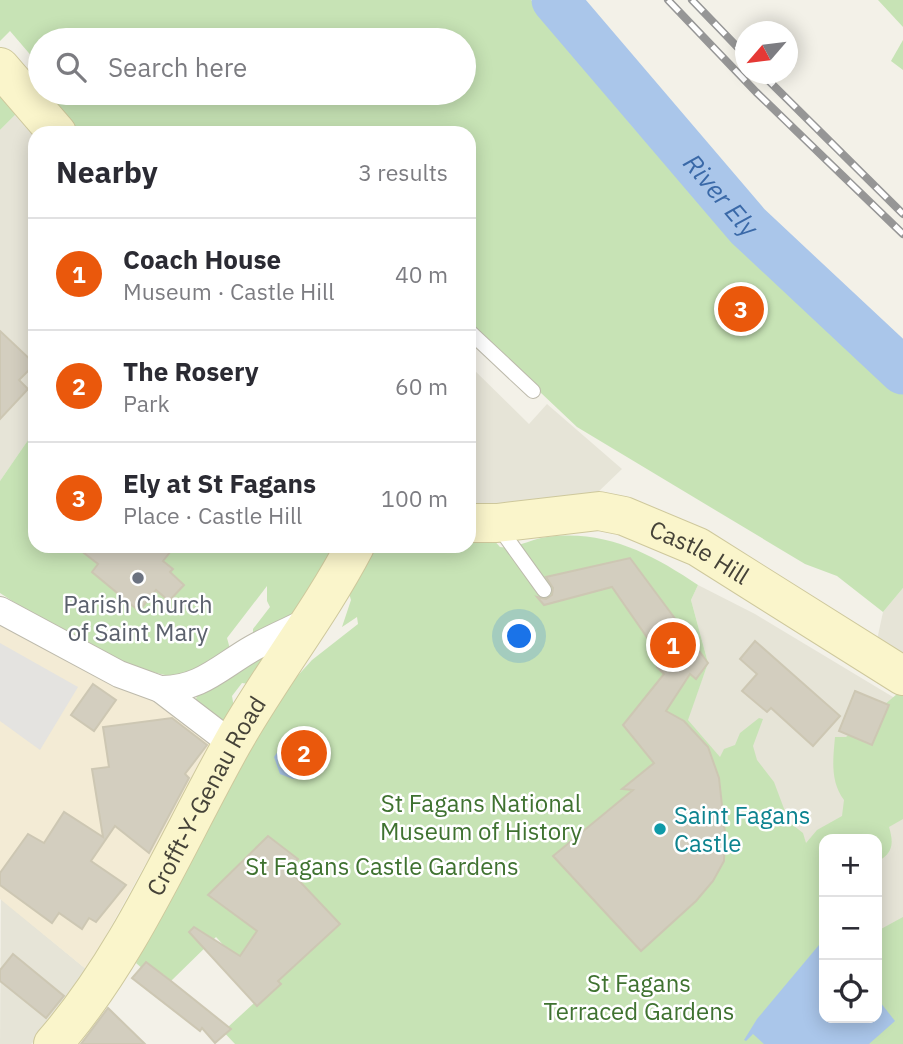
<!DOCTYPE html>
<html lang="en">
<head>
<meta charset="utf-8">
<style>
  :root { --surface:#fff; --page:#f7f7f7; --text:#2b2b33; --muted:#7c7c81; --line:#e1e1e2; --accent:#ea580c }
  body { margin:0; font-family:"IBM Plex Sans",sans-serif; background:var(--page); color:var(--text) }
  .controls { position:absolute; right:21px; bottom:21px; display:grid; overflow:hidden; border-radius:14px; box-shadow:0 4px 18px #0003 }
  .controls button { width:63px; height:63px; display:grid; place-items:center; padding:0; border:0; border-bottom:2px solid var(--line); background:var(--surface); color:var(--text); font:35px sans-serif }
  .compass { position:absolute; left:735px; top:21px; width:63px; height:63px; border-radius:50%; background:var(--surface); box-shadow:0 4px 18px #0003; rotate:242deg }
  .you { position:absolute; left:520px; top:637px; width:24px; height:24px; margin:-18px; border:5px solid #fff; border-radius:50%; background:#1a73e8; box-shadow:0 0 0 10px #1a73e833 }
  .badge { display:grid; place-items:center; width:46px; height:46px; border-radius:50%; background:var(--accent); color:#fff; font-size:23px; font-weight:700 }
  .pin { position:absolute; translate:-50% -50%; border:4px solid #fff; box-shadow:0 2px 7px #0006 }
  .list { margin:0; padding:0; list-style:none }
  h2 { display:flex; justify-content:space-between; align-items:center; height:91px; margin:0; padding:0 28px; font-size:30px }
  h2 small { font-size:23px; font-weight:400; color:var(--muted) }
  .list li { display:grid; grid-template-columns:46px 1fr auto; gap:21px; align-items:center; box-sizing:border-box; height:112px; padding:0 28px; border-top:2px solid var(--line) }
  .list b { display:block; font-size:26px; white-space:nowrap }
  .list p { margin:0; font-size:23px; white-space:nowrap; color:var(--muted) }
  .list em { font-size:23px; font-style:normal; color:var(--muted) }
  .icon { flex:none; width:38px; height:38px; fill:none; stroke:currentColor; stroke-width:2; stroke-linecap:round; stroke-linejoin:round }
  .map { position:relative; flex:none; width:903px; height:1044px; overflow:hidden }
  .search { position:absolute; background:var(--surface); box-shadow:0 4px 18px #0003; left:28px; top:28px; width:448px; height:77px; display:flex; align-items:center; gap:18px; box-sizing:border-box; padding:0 24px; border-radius:38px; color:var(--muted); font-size:26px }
  .panel { position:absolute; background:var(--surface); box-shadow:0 4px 18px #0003; left:28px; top:126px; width:448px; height:427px; border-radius:21px }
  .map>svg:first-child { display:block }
  .residential { fill:#e6e4d7 }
  .commercial { fill:#f3ebd5 }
  .green { fill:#c7e3b5 }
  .parking { fill:#e4e3e0 }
  .water { fill:#aac6ea; fill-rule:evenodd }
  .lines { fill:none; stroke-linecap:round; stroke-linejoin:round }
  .river { stroke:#aac6ea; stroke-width:47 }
  .building { fill:#d3cebf; stroke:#cdc7b3; stroke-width:2 }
  .lane-casing { stroke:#bdbaac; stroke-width:16 }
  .street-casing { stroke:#bdbaac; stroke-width:28 }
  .secondary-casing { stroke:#cec89c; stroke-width:40 }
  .lane { stroke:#fff; stroke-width:14 }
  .street { stroke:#fff; stroke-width:26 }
  .secondary { stroke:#faf5cb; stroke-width:38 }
  .rail-casing { stroke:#969696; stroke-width:8 }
  .rail { stroke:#fff; stroke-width:5; stroke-dasharray:16; stroke-linecap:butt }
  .worship-dot { fill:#6b7280; stroke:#fff; stroke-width:2.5 }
  .culture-dot { fill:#0f9aa8; stroke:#fff; stroke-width:2.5 }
  .labels { text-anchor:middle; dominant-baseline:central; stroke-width:5; stroke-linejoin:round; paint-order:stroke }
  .street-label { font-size:24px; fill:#454238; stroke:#fff }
  .worship-label { font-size:24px; fill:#5b616d; stroke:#fff }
  .park-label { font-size:24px; fill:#3f7230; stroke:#fff }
  .culture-label { font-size:24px; fill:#0d838f; stroke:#fff; text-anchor:start }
  .water-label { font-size:26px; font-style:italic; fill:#3a69a8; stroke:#fff }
</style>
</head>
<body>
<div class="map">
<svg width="903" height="1044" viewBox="0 0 903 1044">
  <rect width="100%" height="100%" fill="#f3f1e8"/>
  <g class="residential">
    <polygon points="20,110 35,133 35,430 0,481 0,130"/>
    <polygon points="469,365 529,424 547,404 622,469 597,493 500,508 469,505"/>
    <polygon points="698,585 755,614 903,703 903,970 877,939 877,839 824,839 824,878 687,720 708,663 691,600"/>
    <polygon points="903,588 903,655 877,640 883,612"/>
    <polygon points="1,899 87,970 53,1024 31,1044 0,1044"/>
  </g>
  <polygon class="commercial" points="0,623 151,696 211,743 189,799 146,863 87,970 0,899"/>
  <g class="green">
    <polygon points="0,0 531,0 633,127 739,243 777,282 805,299 867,365 885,373 903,391 903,588 883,612 837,576 805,564 577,427 469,325 469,133 267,133 261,128 233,133 75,133 42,99 49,93 464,93 464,40 40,40 40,66 10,31 0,41"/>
    <polygon points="878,0 903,0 903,27"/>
    <polygon points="903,40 903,70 891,61"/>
    <polygon points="0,87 20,110 0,130"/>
    <path d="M35 430V546H469V534L491 537 500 547C515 549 531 539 547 537 605 529 652 554 698 585L691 600 708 663 688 720 720 757 724 749 735 745 740 733 759 718 763 719 753 746 757 760 774 782 789 822 803 833 806 843 817 830 842 816 844 800C830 781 833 760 835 737H846L903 689V819L889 827C894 844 893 853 877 862V839H824V1018H877V922L881 929 903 917V1044H235L219 1027 224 1023 228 1027 266 992 216 937 171 981 163 974 157 981 136 963 224 791 292 682 312 660 358 624 357 617 342 627 351 600 348 590 253 634V629L270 607 267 601V586L227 638 230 649 182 678C116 669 55 629 0 593V481Z"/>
    <polygon points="264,656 249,684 242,683 232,696 234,708 226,720 216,718 195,704 197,695"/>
  </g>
  <polygon class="parking" points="0,643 78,687 40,750 0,721"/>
  <g class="water">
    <path d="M296 740 311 750C316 765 309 777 293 779L280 774 274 757 284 742ZM294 743 304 748 309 761 301 773 291 775 279 766C276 754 282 745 294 743Z"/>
    <polygon points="824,939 824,1018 877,1018 877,998 895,1021 869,1044 764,1044 753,1034 746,1041 744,1040 757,1019"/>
  </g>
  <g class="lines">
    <path class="river" id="s1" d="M555 0 748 226 903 371"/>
  </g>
  <g class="building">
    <polygon points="742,284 758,300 741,317 725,301"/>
    <polygon points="0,331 35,364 19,380 28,389 0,419"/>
    <polygon points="75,546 175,546 163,561 173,569 170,572 184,585 169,601 156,590 139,611 92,572 98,564"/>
    <polygon points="630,558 708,663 696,679 690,674 666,711 684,721 708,747 719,778 725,833 724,861 713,881 696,901 641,951 553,856 633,790 622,789 654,763 623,725 664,674 657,667 662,659 612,587 544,605 537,597 546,599 552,595 553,588 546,577"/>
    <polygon points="755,641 840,716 813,746 771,708 767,712 742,691 757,674 740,659"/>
    <polygon points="93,684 116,700 94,731 71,715"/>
    <polygon points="855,691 889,705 872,745 839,731"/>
    <polygon points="172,718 207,745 185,774 189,778 149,853 115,826 91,861 126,885 96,922 89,918 82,929 59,913 52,923 0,885 0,873 28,834 44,843 64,812 103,837 92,769 109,767 103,727"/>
    <polygon points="268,836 298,859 288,869 340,924 278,981 281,984 257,1006 189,932 194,927 240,956 257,931 208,895"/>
    <polygon points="13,954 64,996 46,1018 0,981 0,970"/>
    <polygon points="146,962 171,981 231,1029 215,1043 202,1028 200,1031 132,978"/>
    <polygon points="108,1008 145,1044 81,1044"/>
  </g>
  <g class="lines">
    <defs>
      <g id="lane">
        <polyline points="469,331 533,391"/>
        <polyline points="498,526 544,590"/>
      </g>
      <g id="street">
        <polyline points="0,610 119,674 160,689 232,744"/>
        <path d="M160 689C200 690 221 666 253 648 271 638 290 630 308 621"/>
      </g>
      <g id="secondary">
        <polyline points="0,67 57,133"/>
        <path id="s2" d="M469 523H497L599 511 624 516 698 547 903 676"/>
        <path id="s3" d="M53 1044C129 957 176 844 232 744 270 676 319 615 355 546"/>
      </g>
    </defs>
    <use href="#lane" class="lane-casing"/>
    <use href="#street" class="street-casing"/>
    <use href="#secondary" class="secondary-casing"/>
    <use href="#lane" class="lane"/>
    <use href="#street" class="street"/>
    <use href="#secondary" class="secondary"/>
    <defs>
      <g id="rail">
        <polyline points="668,0 756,92 903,234"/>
        <polyline points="692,0 746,56"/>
        <polyline points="762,74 903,214"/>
      </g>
    </defs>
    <use href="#rail" class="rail-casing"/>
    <use href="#rail" class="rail"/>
  </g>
  <circle class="worship-dot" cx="138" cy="578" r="7"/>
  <circle class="culture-dot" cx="660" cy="829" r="7"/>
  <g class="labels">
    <g class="street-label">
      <text stroke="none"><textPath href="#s2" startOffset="240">Castle Hill</textPath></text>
      <text stroke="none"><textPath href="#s3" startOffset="292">Crofft-Y-Genau Road</textPath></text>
    </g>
    <g class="worship-label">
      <text x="138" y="604">Parish Church<tspan x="138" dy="28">of Saint Mary</tspan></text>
    </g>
    <g class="park-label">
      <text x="481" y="803">St Fagans National<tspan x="481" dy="28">Museum of History</tspan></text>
      <text x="382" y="866">St Fagans Castle Gardens</text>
      <text x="639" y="983">St Fagans<tspan x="639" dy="28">Terraced Gardens</tspan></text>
    </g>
    <g class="culture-label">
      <text x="674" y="815">Saint Fagans<tspan x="674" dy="28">Castle</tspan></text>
    </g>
    <g class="water-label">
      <text stroke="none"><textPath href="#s1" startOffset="256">River Ely</textPath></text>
    </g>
  </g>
</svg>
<div class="controls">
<button>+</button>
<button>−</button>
<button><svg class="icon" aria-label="locate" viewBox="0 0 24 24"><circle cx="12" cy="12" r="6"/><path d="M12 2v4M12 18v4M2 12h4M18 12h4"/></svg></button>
</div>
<svg class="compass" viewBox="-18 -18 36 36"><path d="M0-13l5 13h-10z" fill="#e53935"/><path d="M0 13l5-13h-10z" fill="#7c7c81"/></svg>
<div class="you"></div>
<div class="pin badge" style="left:673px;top:645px">1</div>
<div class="pin badge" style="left:304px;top:753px">2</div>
<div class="pin badge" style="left:741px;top:309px">3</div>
<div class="search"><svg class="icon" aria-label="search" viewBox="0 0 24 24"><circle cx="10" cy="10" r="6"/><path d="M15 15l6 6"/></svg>Search here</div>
<section class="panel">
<h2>Nearby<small>3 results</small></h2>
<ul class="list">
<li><span class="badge">1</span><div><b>Coach House</b><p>Museum · Castle Hill</p></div><em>40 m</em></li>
<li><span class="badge">2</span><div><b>The Rosery</b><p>Park</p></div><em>60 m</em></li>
<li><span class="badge">3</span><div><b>Ely at St Fagans</b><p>Place · Castle Hill</p></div><em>100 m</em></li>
</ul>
</section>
</div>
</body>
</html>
